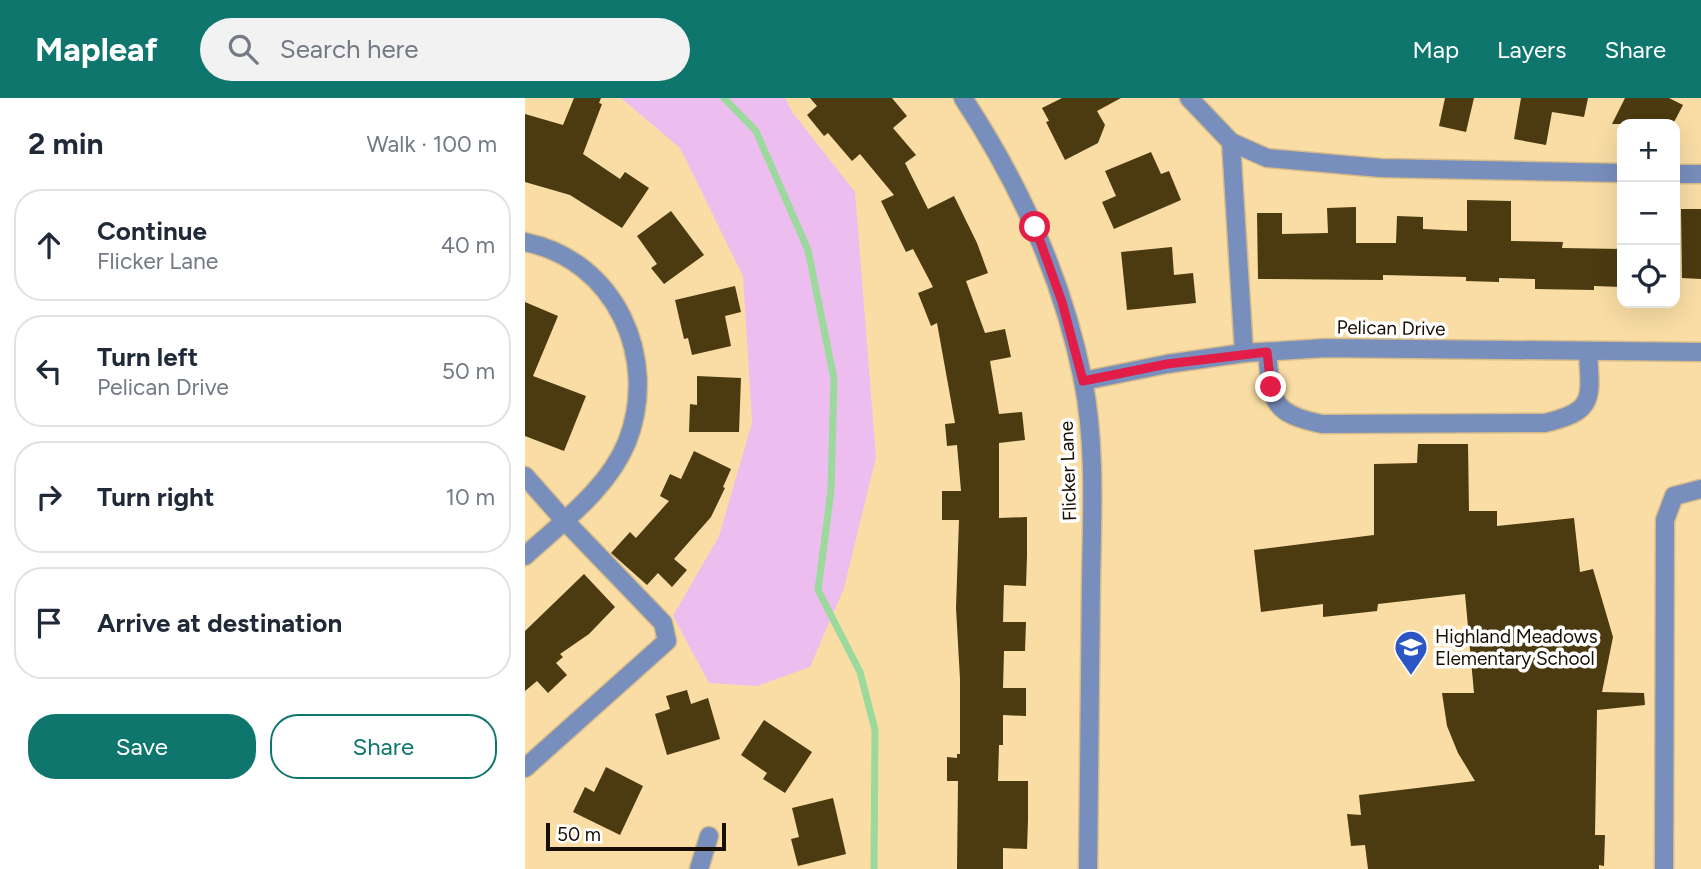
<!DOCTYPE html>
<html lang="en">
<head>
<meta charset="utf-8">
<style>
  :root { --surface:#fff; --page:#f2f2f3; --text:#1f2937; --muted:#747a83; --line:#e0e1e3; --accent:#0f766e }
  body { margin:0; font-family:Figtree,sans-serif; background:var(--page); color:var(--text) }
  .controls { position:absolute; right:21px; top:21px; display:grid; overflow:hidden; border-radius:14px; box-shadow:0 7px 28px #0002 }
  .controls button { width:63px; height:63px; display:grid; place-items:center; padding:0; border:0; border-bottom:2px solid var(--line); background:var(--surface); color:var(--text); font:35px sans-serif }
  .scale { position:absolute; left:21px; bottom:18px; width:180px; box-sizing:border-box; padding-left:7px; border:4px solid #180f00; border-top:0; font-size:19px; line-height:24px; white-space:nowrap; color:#180f00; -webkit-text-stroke:5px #fff; paint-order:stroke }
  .stop { position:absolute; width:21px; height:21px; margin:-16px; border:5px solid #e11d48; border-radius:50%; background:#fff }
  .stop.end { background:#e11d48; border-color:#fff; box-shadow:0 2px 7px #0008 }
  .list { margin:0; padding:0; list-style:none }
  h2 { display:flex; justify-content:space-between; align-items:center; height:91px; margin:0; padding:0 28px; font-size:30px }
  h2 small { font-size:23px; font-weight:400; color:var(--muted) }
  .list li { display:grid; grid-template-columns:46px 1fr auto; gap:21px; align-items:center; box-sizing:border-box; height:112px; margin:0 14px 14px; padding:0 14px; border:2px solid var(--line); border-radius:28px }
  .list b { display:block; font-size:26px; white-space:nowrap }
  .list p { margin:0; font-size:23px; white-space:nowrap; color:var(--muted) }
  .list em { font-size:23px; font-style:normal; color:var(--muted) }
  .actions { display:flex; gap:14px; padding:21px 28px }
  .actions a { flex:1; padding:16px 0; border:2px solid var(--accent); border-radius:28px; text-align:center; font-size:24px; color:var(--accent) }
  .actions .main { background:var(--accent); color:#fff }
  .icon { flex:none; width:38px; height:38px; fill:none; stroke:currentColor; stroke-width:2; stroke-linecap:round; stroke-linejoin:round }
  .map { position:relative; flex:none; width:1176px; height:771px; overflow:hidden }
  header { display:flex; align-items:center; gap:42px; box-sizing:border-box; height:98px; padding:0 35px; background:var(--accent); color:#fff }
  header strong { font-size:33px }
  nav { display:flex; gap:38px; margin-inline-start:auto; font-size:24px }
  .search { width:490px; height:63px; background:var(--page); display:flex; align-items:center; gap:18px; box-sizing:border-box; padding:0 24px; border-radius:38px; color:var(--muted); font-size:26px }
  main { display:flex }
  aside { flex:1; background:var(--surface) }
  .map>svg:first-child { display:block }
  .green { fill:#eebdf0 }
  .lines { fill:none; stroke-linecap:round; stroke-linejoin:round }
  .stream { stroke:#9bd99d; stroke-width:7 }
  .building { fill:#4c3a10 }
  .minor-casing { stroke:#d5bc8a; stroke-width:21 }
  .minor { stroke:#788ebc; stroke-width:18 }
  .route { stroke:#e11d48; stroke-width:9 }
  .labels { text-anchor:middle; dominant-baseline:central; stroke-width:7; stroke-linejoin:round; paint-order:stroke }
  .street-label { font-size:19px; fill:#180f00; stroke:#fff }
  .poi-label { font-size:19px; fill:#180f00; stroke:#fff; text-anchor:start }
</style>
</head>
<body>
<header>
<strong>Mapleaf</strong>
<div class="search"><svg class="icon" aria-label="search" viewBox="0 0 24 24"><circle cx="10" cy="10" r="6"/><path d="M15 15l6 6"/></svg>Search here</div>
<nav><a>Map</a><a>Layers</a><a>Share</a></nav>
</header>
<main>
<aside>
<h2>2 min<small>Walk · 100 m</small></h2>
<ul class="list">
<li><svg class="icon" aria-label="ahead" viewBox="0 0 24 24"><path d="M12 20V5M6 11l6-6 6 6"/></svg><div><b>Continue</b><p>Flicker Lane</p></div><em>40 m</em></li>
<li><svg class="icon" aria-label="left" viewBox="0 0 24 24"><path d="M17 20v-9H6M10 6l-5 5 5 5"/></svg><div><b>Turn left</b><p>Pelican Drive</p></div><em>50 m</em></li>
<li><svg class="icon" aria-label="right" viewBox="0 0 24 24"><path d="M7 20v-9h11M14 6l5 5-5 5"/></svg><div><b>Turn right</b></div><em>10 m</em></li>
<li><svg class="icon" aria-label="arrive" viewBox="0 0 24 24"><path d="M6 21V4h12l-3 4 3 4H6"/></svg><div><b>Arrive at destination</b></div></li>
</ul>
<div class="actions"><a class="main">Save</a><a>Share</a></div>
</aside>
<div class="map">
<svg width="1176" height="771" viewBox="0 0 1176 771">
  <rect width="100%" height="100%" fill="#f9dda4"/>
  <polygon class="green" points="96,0 260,0 268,15 330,94 351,359 319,490 285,569 232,588 184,585 148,518 194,438 227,325 218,178 155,50"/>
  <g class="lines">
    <polyline class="stream" points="199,0 231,33 283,152 309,281 306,393 293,492 335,574 350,632 349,771"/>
  </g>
  <g class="building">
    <polygon points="49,0 76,0 74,5 77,6 58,56 95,81 100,74 124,90 97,130 45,97 0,84 0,16 38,27"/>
    <polygon points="285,0 367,0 382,18 368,30 391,57 380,65 403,111 429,98 452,145 463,175 441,183 460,235 480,231 486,259 465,263 474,316 497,314 500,342 474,345 474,420 502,419 502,458 501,488 479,487 478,524 501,524 500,553 479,553 478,590 501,590 501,618 478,617 478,647 474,647 473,683 503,683 503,722 502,751 478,750 478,771 432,771 433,683 422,683 422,659 432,660 432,656 435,656 435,581 431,510 434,422 417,422 417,393 436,393 432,347 422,348 420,326 430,325 412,225 406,228 393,195 408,189 388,151 381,154 356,103 369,97 335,56 327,63 303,35 299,38 282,17 292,8"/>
    <polygon points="537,0 596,0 572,13 580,27 573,45 540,62 521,24 524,23 517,10"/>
    <polygon points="920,0 949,0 941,34 914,28"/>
    <polygon points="996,0 1063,0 1059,19 1027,14 1021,47 989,41"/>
    <polygon points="1100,0 1144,0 1158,7 1148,26 1087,26"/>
    <polygon points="626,54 636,76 644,73 656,102 589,131 577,104 591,98 580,73"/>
    <polygon points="942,102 986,103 986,143 1038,144 1037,150 1097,151 1097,189 1069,188 1069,192 1010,191 1010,181 974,180 974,184 941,183 941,179 858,177 858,182 733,181 732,115 757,115 757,136 803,135 802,110 831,109 831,145 871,145 872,118 898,119 898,131 942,133"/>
    <polygon points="1156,111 1176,111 1176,181 1157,180"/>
    <polygon points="146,113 179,157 139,186 126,170 132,166 112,138"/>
    <polygon points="647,149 649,177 668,175 671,205 602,212 596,154"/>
    <polygon points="210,188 216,214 200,218 206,248 167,257 163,240 159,241 150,202"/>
    <polygon points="0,204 33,218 8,278 61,298 39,353 0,338"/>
    <polygon points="172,278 216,280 214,334 164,334 165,306 172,307"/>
    <polygon points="893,346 943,346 944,413 972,413 972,428 1049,420 1055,474 1068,471 1088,539 1077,594 1119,595 1120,607 1072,612 1070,737 1080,737 1079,768 1074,767 1074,771 843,771 840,747 826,748 822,716 836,717 834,697 950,683 933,655 922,628 917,595 949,595 940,496 853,506 852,513 798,519 798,506 736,514 729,452 849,437 849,366 892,365"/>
    <polygon points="169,353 206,371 198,389 200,390 186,419 149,461 162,472 147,489 133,475 122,487 86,455 105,434 111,440 144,403 135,398 145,376 156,381"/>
    <polygon points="59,476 90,509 64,536 35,556 38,559 31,565 42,577 23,595 12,583 0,593 0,533"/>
    <polygon points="162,592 166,606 183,600 195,641 142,657 130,616 145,611 141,598"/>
    <polygon points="239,622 287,654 260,695 238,681 242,675 216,657"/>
    <polygon points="81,669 118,688 95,737 48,714 60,689 69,694"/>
    <polygon points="308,700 321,756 273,768 266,741 274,739 267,710"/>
  </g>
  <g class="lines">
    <defs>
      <g id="minor">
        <path d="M438 0C494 85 538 182 558 282 571 347 567 418 566 484 565 580 564 675 563 771"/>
        <polyline points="664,0 706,44 719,255"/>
        <polyline points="706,44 742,60 856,70 1097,75"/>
        <polyline points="1150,76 1176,76"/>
        <path d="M0 144C90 162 135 260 102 344 83 391 36 425 0 458"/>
        <path d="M742 254C747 303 745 315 797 326L1020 325C1072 313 1065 299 1063 253"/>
        <polyline points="558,283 642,266 719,255 800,250 1176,254"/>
        <polyline points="0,378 39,422 138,525 142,543 0,670"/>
        <polyline points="174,771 184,738"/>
        <polyline points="1139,771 1140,422 1149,398 1176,391"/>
      </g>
    </defs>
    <use href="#minor" class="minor-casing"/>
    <use href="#minor" class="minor"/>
  </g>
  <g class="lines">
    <polyline class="route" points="510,129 537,204 558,283 642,266 742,254 746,289"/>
  </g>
  <defs>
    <symbol id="school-pin" viewBox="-11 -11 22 30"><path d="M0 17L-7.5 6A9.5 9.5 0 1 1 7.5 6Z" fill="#2d56c5" stroke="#fff"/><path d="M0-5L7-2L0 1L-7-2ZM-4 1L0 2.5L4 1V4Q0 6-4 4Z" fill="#fff"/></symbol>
  </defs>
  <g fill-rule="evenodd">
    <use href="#school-pin" x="867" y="530" width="38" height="52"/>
  </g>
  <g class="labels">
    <g class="street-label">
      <text transform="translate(866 230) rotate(1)">Pelican Drive</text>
      <text transform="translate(543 373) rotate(-92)">Flicker Lane</text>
    </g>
    <g class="poi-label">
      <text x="910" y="538">Highland Meadows<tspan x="910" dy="22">Elementary School</tspan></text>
    </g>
  </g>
</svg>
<div class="controls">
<button>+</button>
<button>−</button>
<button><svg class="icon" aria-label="locate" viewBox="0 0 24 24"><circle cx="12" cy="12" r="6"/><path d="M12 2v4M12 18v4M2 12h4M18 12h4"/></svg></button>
</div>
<div class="scale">50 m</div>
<div class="stop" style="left:510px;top:129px"></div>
<div class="stop end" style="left:746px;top:289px"></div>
</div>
</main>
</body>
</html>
